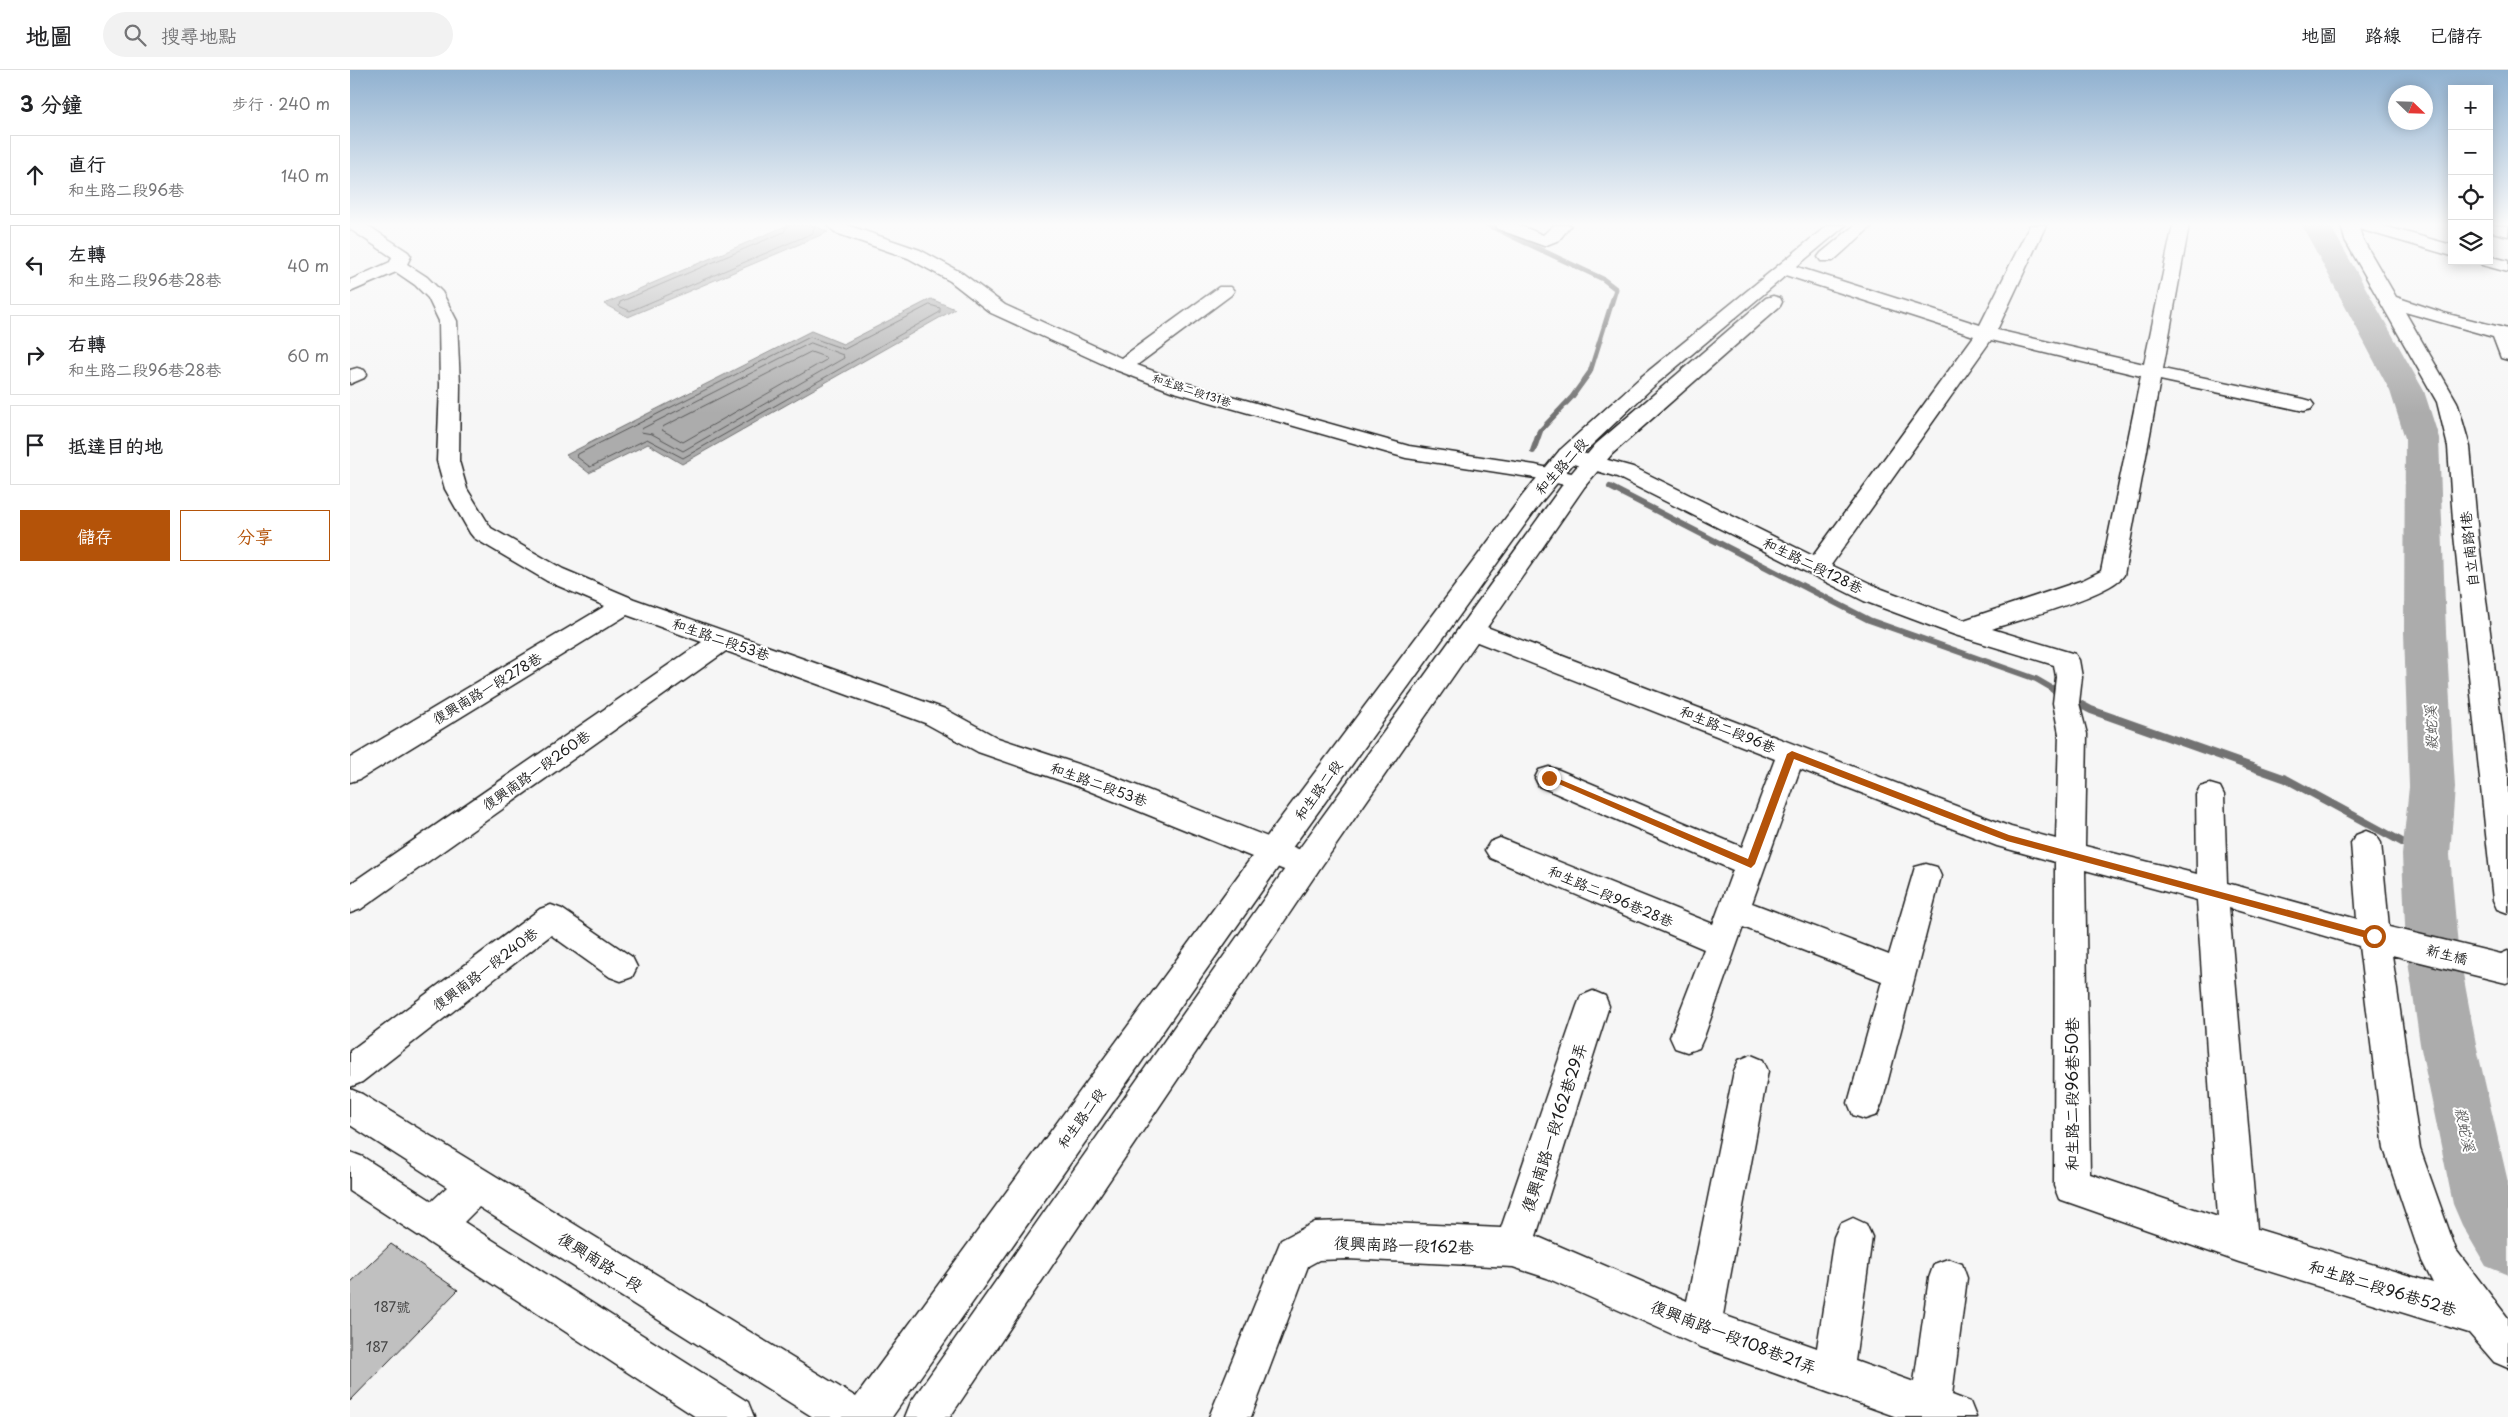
<!DOCTYPE html>
<html lang="zh-TW">
<head>
<meta charset="utf-8">
<style>
  :root { --surface:#fff; --page:#f2f2f2; --text:#202124; --muted:#757577; --line:#e0e0e0; --accent:#b45309 }
  body { margin:0; font-family:"Playpen Sans","LXGW WenKai TC",sans-serif; background:var(--page); color:var(--text) }
  .controls { position:absolute; right:15px; top:15px; display:grid; overflow:hidden; border-radius:0px; box-shadow:0 2px 12px #0003 }
  .controls button { width:45px; height:45px; display:grid; place-items:center; padding:0; border:0; border-bottom:1px solid var(--line); background:var(--surface); color:var(--text); font:25px sans-serif }
  .compass { position:absolute; left:2038px; top:15px; width:45px; height:45px; border-radius:50%; background:var(--surface); box-shadow:0 2px 12px #0003; rotate:113deg }
  .stop { position:absolute; width:15px; height:15px; margin:-11px; border:4px solid #b45309; border-radius:50%; background:#fff }
  .stop.end { background:#b45309; border-color:#fff; box-shadow:0 1px 5px #0008 }
  .list { margin:0; padding:0; list-style:none }
  h2 { display:flex; justify-content:space-between; align-items:center; height:65px; margin:0; padding:0 20px; font-size:21px }
  h2 small { font-size:16px; font-weight:400; color:var(--muted) }
  .list li { display:grid; grid-template-columns:32px 1fr auto; gap:15px; align-items:center; box-sizing:border-box; height:80px; margin:0 10px 10px; padding:0 10px; border:1px solid var(--line); border-radius:0px }
  .list b { display:block; font-size:19px; white-space:nowrap }
  .list p { margin:0; font-size:16px; white-space:nowrap; color:var(--muted) }
  .list em { font-size:16px; font-style:normal; color:var(--muted) }
  .actions { display:flex; gap:10px; padding:15px 20px }
  .actions a { flex:1; padding:11px 0; border:1px solid var(--accent); border-radius:0px; text-align:center; font-size:18px; color:var(--accent) }
  .actions .main { background:var(--accent); color:#fff }
  .icon { flex:none; width:28px; height:28px; fill:none; stroke:currentColor; stroke-width:2; stroke-linecap:round; stroke-linejoin:round }
  .map { position:relative; flex:none; width:2158px; height:1347px; overflow:hidden }
  header { display:flex; align-items:center; gap:30px; box-sizing:border-box; height:70px; padding:0 25px; background:var(--surface); border-bottom:1px solid var(--line) }
  header strong { font-size:24px }
  nav { display:flex; gap:28px; margin-inline-start:auto; font-size:18px }
  .search { width:350px; height:45px; background:var(--page); display:flex; align-items:center; gap:12px; box-sizing:border-box; padding:0 18px; border-radius:28px; color:var(--muted); font-size:19px }
  main { display:flex }
  aside { flex:1; background:var(--surface) }
  .map>svg:first-child { display:block }
  .water { fill:#acacac; stroke:#727272 }
  .lines { fill:none; stroke-linecap:round; stroke-linejoin:round }
  .shore { stroke:#565656; stroke-width:1 }
  .stream-far2 { stroke:#727272; stroke-width:5 }
  .stream-far1 { stroke:#727272; stroke-width:6 }
  .stream { stroke:#727272; stroke-width:8 }
  .river { fill:#acacac; fill-rule:evenodd }
  .building { fill:#c0c0c0; stroke:#1c1c1c }
  .minor-casing { stroke:#1c1c1c; stroke-width:3 }
  .major-casing { stroke:#1c1c1c; stroke-width:3 }
  .minor { fill:#fff; fill-rule:evenodd }
  .major { fill:#fff; fill-rule:evenodd }
  .route { fill:#b45309 }
  .labels { text-anchor:middle; dominant-baseline:central; stroke-width:4; stroke-linejoin:round; paint-order:stroke }
  .far-street-label { font-size:11px; fill:#1c1c1c; stroke:#fff }
  .street-label { font-size:14px; fill:#1c1c1c; stroke:#fff }
  .near-number-label { font-size:14px; fill:#454545 }
  .water-label { font-size:15px; font-style:italic; fill:#5d5d5d; stroke:#fff }
  .near-street-label { font-size:16px; fill:#1c1c1c; stroke:#fff }
</style>
</head>
<body>
<header>
<strong>地圖</strong>
<div class="search"><svg class="icon" aria-label="search" viewBox="0 0 24 24"><circle cx="10" cy="10" r="6"/><path d="M15 15l6 6"/></svg>搜尋地點</div>
<nav><a>地圖</a><a>路線</a><a>已儲存</a></nav>
</header>
<main>
<aside>
<h2>3 分鐘<small>步行 · 240 m</small></h2>
<ul class="list">
<li><svg class="icon" aria-label="ahead" viewBox="0 0 24 24"><path d="M12 20V5M6 11l6-6 6 6"/></svg><div><b>直行</b><p>和生路二段96巷</p></div><em>140 m</em></li>
<li><svg class="icon" aria-label="left" viewBox="0 0 24 24"><path d="M17 20v-9H6M10 6l-5 5 5 5"/></svg><div><b>左轉</b><p>和生路二段96巷28巷</p></div><em>40 m</em></li>
<li><svg class="icon" aria-label="right" viewBox="0 0 24 24"><path d="M7 20v-9h11M14 6l5 5-5 5"/></svg><div><b>右轉</b><p>和生路二段96巷28巷</p></div><em>60 m</em></li>
<li><svg class="icon" aria-label="arrive" viewBox="0 0 24 24"><path d="M6 21V4h12l-3 4 3 4H6"/></svg><div><b>抵達目的地</b></div></li>
</ul>
<div class="actions"><a class="main">儲存</a><a>分享</a></div>
</aside>
<div class="map">
<svg width="2158" height="1347" viewBox="0 0 2158 1347">
  <rect width="100%" height="100%" fill="#f6f6f6"/>
  <filter id="ink" filterUnits="userSpaceOnUse"><feTurbulence type="fractalNoise" baseFrequency=".02" numOctaves="2"/><feDisplacementMap in="SourceGraphic" scale="10" xChannelSelector="R" yChannelSelector="G"/><feConvolveMatrix kernelMatrix="1 2 1 2 8 2 1 2 1" color-interpolation-filters="sRGB"/></filter>
  <g filter="url(#ink)">
    <g class="water">
      <polygon points="438,155 463,155 478,162 278,247 254,234"/>
      <polygon points="581,229 605,239 332,394 298,374 239,403 216,385 461,261 493,274"/>
    </g>
    <g class="lines">
      <g class="shore">
        <polyline points="438,155 434,162 270,232 269,236 280,241 463,163 464,155"/>
        <polygon points="580,235 590,238 590,242 333,388 297,369 240,397 227,387 228,384 460,267 494,279"/>
        <polygon points="461,273 493,285 494,288 333,381 302,364 291,362 292,359"/>
        <polygon points="461,282 475,287 476,290 333,372 312,360 313,357"/>
      </g>
      <polyline class="stream-far2" points="1138,155 1253,209 1266,219 1240,302 1222,327 1189,362"/>
      <g class="stream-far1">
        <polyline points="1183,381 1190,361"/>
        <polyline points="1260,417 1519,550 1686,609 1705,620"/>
      </g>
      <g class="stream">
        <polyline points="1703,619 1712,624"/>
        <polyline points="1722,630 1741,640 1936,709 2076,785"/>
      </g>
      <polygon class="river" points="1952,155 1980,155 2074,321 2089,368 2096,562 2105,717 2100,785 2108,877 2126,974 2158,1112 2158,1205 2136,1196 2112,1155 2103,1134 2070,974 2056,877 2052,785 2059,717 2054,562 2055,368 2040,321"/>
    </g>
    <polygon class="building" points="41,1174 108,1220 0,1331 0,1213"/>
    <g class="lines">
      <defs>
        <g id="minor">
          <polygon points="0,155 17,155 58,182 61,186 57,194 77,207 92,222 107,251 110,315 109,391 117,419 141,458 213,499 284,529 595,639 648,668 752,702 966,786 970,795 966,804 955,807 944,804 732,718 628,682 575,653 376,581 11,839 0,843 0,814 352,572 277,545 10,709 0,712 0,688 255,536 197,511 124,468 120,463 95,419 87,391 90,315 89,251 78,228 65,215 46,202 0,222 0,210 40,192 42,187 0,159"/>
          <polygon points="477,155 497,155 570,180 612,203 655,235 771,288 869,217 881,217 884,221 881,225 787,295 835,313 1059,376 1185,395 1235,406 1238,411 1235,416 1227,418 1185,408 1056,388 821,321 766,300 641,243 600,211 558,188 486,163"/>
          <polygon points="1146,155 1169,155 1193,165 1204,155 1221,155 1209,170 1194,176 1148,159"/>
          <path d="M1680 155H1696L1647 260 1794 294 1823 155H1839L1813 299 1954 329 1961 331 1964 335 1961 339 1954 341 1810 310 1774 505C1761 525 1668 550 1642 559L1725 584 1729 590 1732 607 1729 633 1737 664 1735 776 1847 804 1846 725 1850 717 1860 714 1870 717 1874 725 1877 813 2007 849 2001 773 2006 765 2016 761 2026 765 2031 773 2039 857 2151 884 2158 881V912L2156 913 2042 885 2070 1079 2106 1180 2158 1248V1298L2144 1292 2119 1263 1889 1192 1709 1129 1704 1116 1705 792 1647 776 1450 699 1402 833 1539 885 1565 797 1576 794 1587 797 1591 806 1532 1033 1527 1045 1515 1049 1503 1045 1498 1033 1532 911 1393 857 1354 967 1349 978 1337 982 1325 978 1320 967 1354 879 1140 788 1135 780 1140 772 1150 768 1363 854 1383 800 1189 716 1185 708 1189 700 1199 697 1209 700 1392 777 1425 689 1112 566 1108 560 1112 554 1121 551 1661 757 1706 769 1709 664 1703 633 1706 607 1704 595 1605 565 1514 531 1267 407 1210 390 1207 385 1210 380 1218 379 1283 397 1463 486 1624 266 1429 203 1426 199 1429 195H1441L1630 255ZM1641 270 1791 306 1751 501 1733 510 1614 550 1532 519 1481 495ZM1735 800 1847 830 1868 1147 1740 1104ZM1879 838 2009 876 2034 1079 2072 1191 2083 1213 1907 1159Z"/>
          <polygon points="1991,155 2030,155 2102,175 2102,186 2009,159 2013,170 2046,227 2094,243 2158,259 2158,290 2151,288 2143,267 2055,242 2107,332 2120,377 2128,465 2158,707 2158,843 2147,839 2143,830 2104,465 2098,377 2087,332 1995,170"/>
          <polygon points="2139,155 2158,156 2158,166 2139,161"/>
          <polygon points="2139,186 2158,191 2158,202 2132,195 2129,191 2139,191"/>
          <polygon points="7,298 14,300 17,304 14,308 0,314 0,300"/>
          <polygon points="201,835 212,839 282,887 287,897 282,907 271,911 260,907 201,865 12,1012 0,1017 0,981 190,839"/>
          <polygon points="1243,921 1255,926 1259,936 1186,1166 1337,1231 1384,1001 1389,990 1401,985 1413,990 1418,1001 1373,1245 1467,1278 1484,1167 1490,1154 1503,1148 1516,1154 1522,1167 1505,1291 1564,1312 1579,1208 1584,1194 1598,1189 1612,1194 1617,1208 1602,1325 1620,1332 1626,1347 1547,1347 1351,1277 1197,1208 1163,1197 997,1189 969,1190 958,1196 901,1347 859,1347 931,1170 965,1152 997,1151 1151,1158 1227,936 1231,926"/>
        </g>
        <g id="major">
          <polygon points="1478,155 1496,155 1305,315 1226,390 1189,435 934,789 542,1347 463,1347 129,1137 114,1152 398,1332 404,1347 346,1347 0,1121 0,1082 13,1087 82,1131 97,1117 0,1055 0,1019 12,1024 506,1327 912,773 1173,425 1210,380 1291,307"/>
          <polygon points="1505,155 1523,155 1483,191 1471,191 1468,187 1471,183"/>
          <polygon points="1423,226 1430,228 1432,232 1430,236 1262,384 1235,416 966,804 600,1347 555,1347 561,1332 944,786 1219,406 1246,374 1416,228"/>
        </g>
      </defs>
      <use href="#minor" class="minor-casing"/>
      <use href="#major" class="major-casing"/>
      <use href="#minor" class="minor"/>
      <use href="#major" class="major"/>
    </g>
  </g>
  <linearGradient id="sky" x2="0" y2="1"><stop stop-color="#90b1d0"/><stop offset="0.45" stop-color="#fbfbfb"/><stop offset="1" stop-color="#fbfbfb" stop-opacity="0"/></linearGradient>
  <rect width="2158" height="343" fill="url(#sky)"/>
  <polygon class="route" points="1442,681 1659,765 2024,863 2028,866 2024,870 1657,771 1444,689 1405,794 1401,798 1195,708 1199,705 1202,706 1398,789 1437,684"/>
  <g class="labels">
    <g class="far-street-label">
      <text transform="translate(842 320) rotate(18)">和生路二段131巷</text>
    </g>
    <g class="street-label">
      <text transform="translate(1211 396) rotate(-48)">和生路二段</text>
      <text transform="translate(2119 479) rotate(-96)">自立南路1巷</text>
      <text transform="translate(1463 495) rotate(26)">和生路二段128巷</text>
      <text transform="translate(371 569) rotate(19)">和生路二段53巷</text>
      <text transform="translate(137 618) rotate(-31)">復興南路一段278巷</text>
      <text transform="translate(1378 659) rotate(22)">和生路二段96巷</text>
      <text transform="translate(186 700) rotate(-35)">復興南路一段260巷</text>
      <text transform="translate(749 714) rotate(20)">和生路二段53巷</text>
      <text transform="translate(968 720) rotate(-54)">和生路二段</text>
      <text transform="translate(1261 826) rotate(23)">和生路二段96巷28巷</text>
      <text transform="translate(2097 884) rotate(14)">新生橋</text>
      <text transform="translate(135 899) rotate(-37)">復興南路一段240巷</text>
      <text transform="translate(731 1048) rotate(-54)">和生路二段</text>
    </g>
    <g class="near-number-label">
      <text x="42" y="1236">187號</text>
      <text x="27" y="1276">187</text>
    </g>
    <g class="water-label">
      <text transform="translate(2080 658) rotate(-92)">殺蛇溪</text>
      <text transform="translate(2116 1059) rotate(78)">殺蛇溪</text>
    </g>
    <g class="near-street-label">
      <text transform="translate(1721 1024) rotate(-90)">和生路二段96巷50巷</text>
      <text transform="translate(1203 1057) rotate(-72)">復興南路一段162巷29弄</text>
      <text transform="translate(1054 1174) rotate(2)">復興南路一段162巷</text>
      <text transform="translate(251 1191) rotate(32)">復興南路一段</text>
      <text transform="translate(2033 1217) rotate(17)">和生路二段96巷52巷</text>
      <text transform="translate(1384 1266) rotate(21)">復興南路一段108巷21弄</text>
    </g>
  </g>
</svg>
<div class="controls">
<button>+</button>
<button>−</button>
<button><svg class="icon" aria-label="locate" viewBox="0 0 24 24"><circle cx="12" cy="12" r="6"/><path d="M12 2v4M12 18v4M2 12h4M18 12h4"/></svg></button>
<button><svg class="icon" aria-label="layers" viewBox="0 0 24 24"><path d="M12 4l9 5-9 5-9-5zM3 14l9 5 9-5"/></svg></button>
</div>
<svg class="compass" viewBox="-18 -18 36 36"><path d="M0-13l5 13h-10z" fill="#e53935"/><path d="M0 13l5-13h-10z" fill="#757577"/></svg>
<div class="stop" style="left:2024px;top:866px"></div>
<div class="stop end" style="left:1199px;top:708px"></div>
</div>
</main>
</body>
</html>
